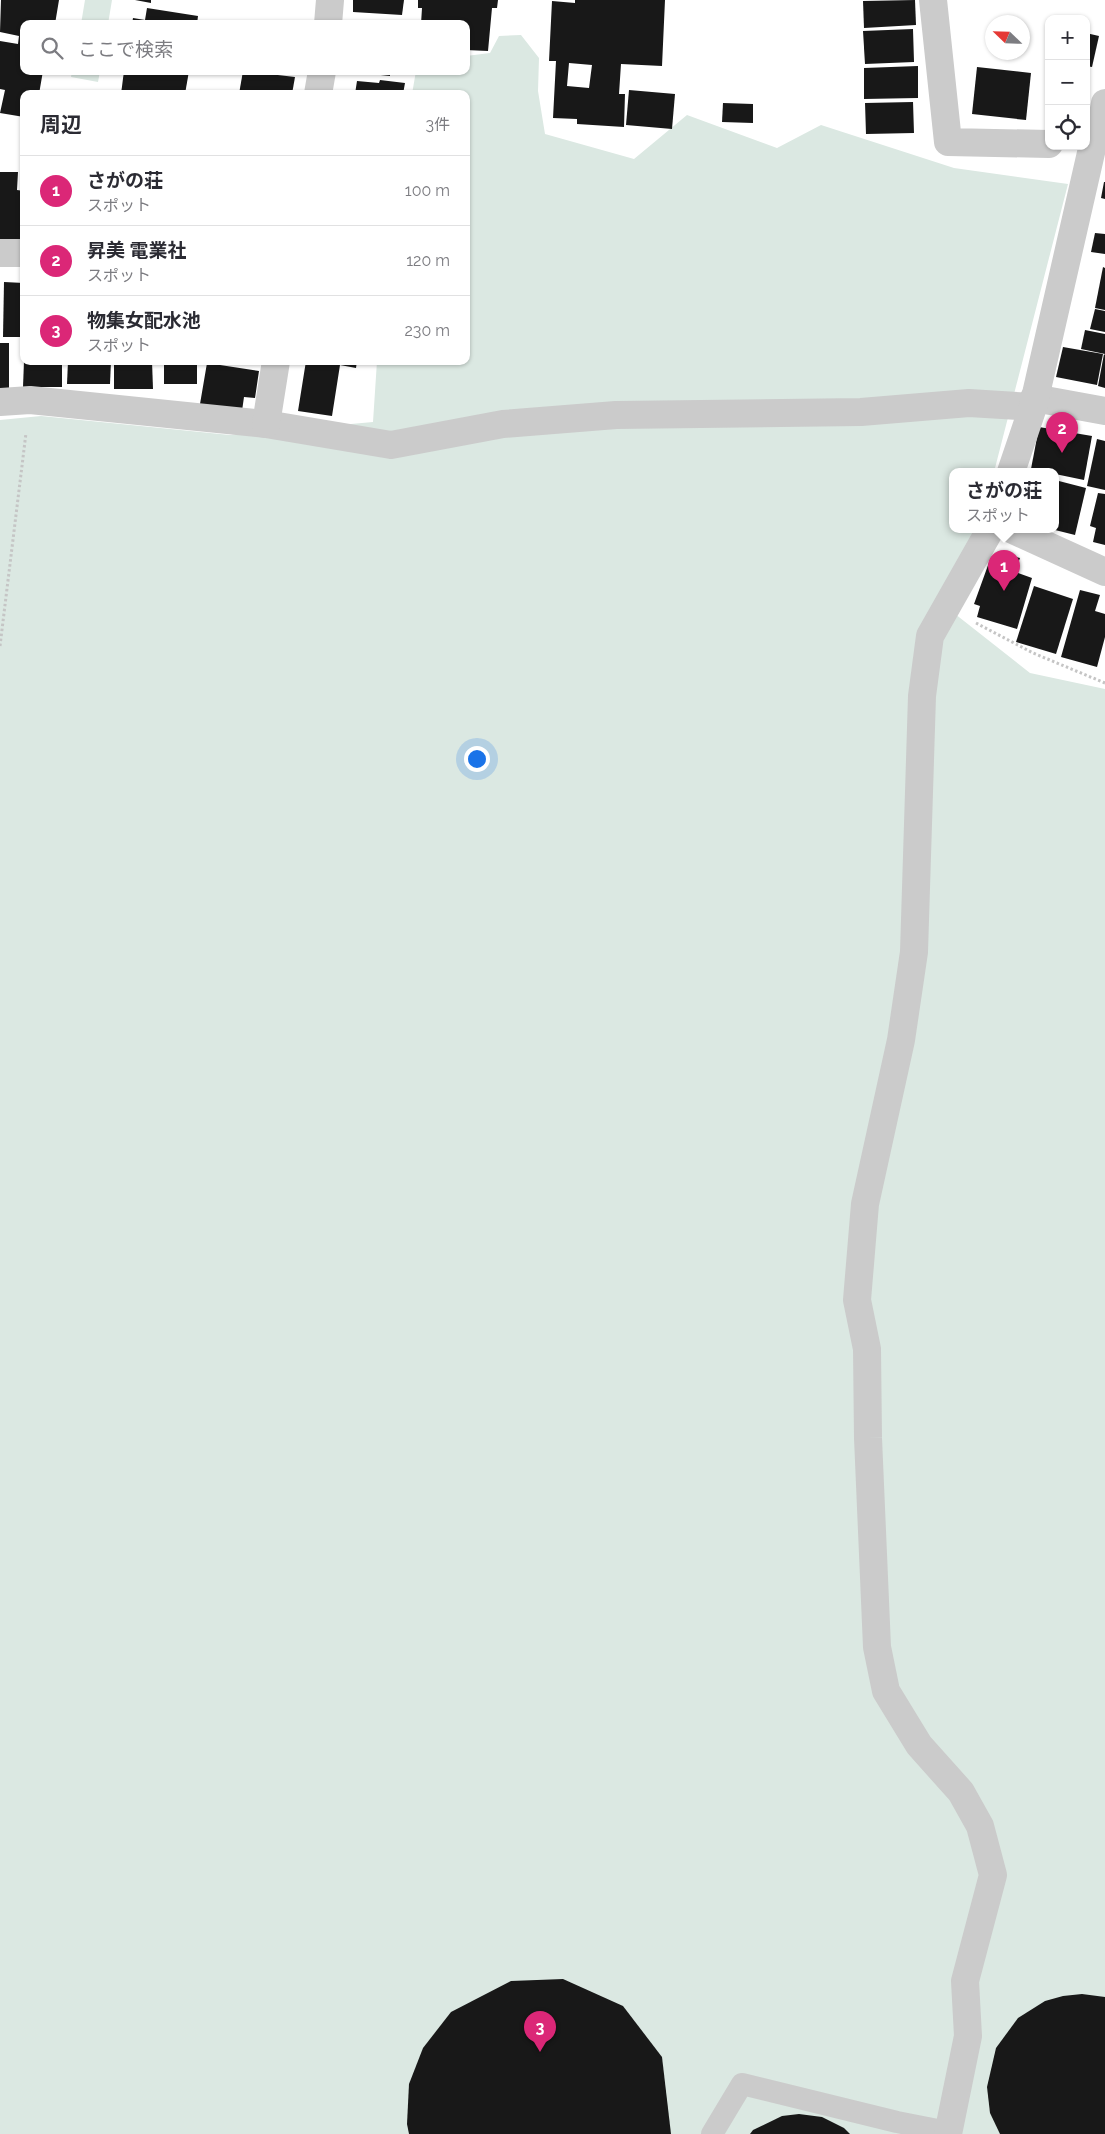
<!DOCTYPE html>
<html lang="ja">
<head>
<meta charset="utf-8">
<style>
  :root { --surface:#fff; --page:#f7f7f7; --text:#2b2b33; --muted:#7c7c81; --line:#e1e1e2; --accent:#db2777 }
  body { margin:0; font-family:Raleway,"Noto Sans JP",sans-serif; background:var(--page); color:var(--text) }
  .controls { position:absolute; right:15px; top:15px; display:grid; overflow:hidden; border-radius:10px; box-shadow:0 1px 4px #0004 }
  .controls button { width:45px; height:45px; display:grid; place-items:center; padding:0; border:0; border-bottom:1px solid var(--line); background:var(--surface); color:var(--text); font:25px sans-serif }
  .compass { position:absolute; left:985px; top:15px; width:45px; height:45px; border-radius:50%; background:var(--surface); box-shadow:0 1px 4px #0004; rotate:293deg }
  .you { position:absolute; left:476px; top:758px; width:18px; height:18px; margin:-12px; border:4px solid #fff; border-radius:50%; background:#1a73e8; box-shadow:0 0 0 8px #1a73e833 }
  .badge { display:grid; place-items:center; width:32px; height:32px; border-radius:50%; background:var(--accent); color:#fff; font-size:16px; font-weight:700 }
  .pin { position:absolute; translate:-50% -41px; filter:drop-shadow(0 1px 2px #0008) }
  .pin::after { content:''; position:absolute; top:26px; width:18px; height:15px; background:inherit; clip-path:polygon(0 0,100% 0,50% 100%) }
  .popup { position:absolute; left:949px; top:468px; width:110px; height:65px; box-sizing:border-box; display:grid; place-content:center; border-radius:10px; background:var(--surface); filter:drop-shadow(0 1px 4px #0005); font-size:16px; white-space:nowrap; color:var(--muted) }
  .popup b { font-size:19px; color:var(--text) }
  .popup::after { content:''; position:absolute; left:50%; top:100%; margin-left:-10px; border:10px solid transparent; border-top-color:var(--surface) }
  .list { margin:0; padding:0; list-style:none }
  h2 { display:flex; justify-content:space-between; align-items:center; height:65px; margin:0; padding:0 20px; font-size:21px }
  h2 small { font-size:16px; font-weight:400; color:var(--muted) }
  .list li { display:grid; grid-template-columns:32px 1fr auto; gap:15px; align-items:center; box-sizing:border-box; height:70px; padding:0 20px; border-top:1px solid var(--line) }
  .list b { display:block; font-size:19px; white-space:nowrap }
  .list p { margin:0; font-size:16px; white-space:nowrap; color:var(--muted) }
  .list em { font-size:16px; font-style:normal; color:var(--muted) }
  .icon { flex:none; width:28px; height:28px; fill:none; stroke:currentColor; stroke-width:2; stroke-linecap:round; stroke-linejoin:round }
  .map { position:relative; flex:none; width:1105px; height:2134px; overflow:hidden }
  .search { position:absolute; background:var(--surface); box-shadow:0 1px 4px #0004; left:20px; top:20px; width:450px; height:55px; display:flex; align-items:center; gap:12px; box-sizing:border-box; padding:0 18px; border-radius:10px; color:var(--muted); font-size:19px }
  .panel { position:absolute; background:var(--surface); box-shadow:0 1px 4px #0004; left:20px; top:90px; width:450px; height:275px; border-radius:10px }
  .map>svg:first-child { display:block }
  .green { fill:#dbe8e2 }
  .building { fill:#181818; fill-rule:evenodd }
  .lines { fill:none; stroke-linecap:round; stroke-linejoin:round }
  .path { stroke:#c5c5c5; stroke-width:3; stroke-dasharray:2.5 2.5; stroke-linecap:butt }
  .lane { stroke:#cbcbcb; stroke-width:22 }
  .street { stroke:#cbcbcb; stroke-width:28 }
</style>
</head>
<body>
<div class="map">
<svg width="1105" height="2134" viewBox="0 0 1105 2134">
  <rect width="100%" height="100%" fill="#fff"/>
  <g class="green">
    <polygon points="85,0 112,0 108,24 81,24"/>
    <polygon points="521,35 539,58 538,91 545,134 634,159 687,115 777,148 821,125 954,168 1068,184 994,472 953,472 953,530 978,530 950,610 1030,673 1105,689 1105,2134 0,2134 0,420 41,416 230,435 373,422 377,361 466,361 466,94 412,94 416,71 466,71 466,56 490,53 499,36"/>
    <polygon points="72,71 100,71 98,82 71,77"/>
  </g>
  <g class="building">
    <polygon points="1,0 59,0 55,24 24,24 24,71 43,71 39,94 24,94 24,117 0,113 5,90 0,89 0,41 18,44 19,36 0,32"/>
    <polygon points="135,0 151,0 151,3"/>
    <polygon points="353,0 404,0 402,15 353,12"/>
    <polygon points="418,0 498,0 497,8 492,8 488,51 466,50 466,24 421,24 422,8 418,8"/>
    <path d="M575 0H665L662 66 621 64 619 94H625L624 127 577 124V119L553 118 556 61H549L552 1 575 3ZM569 63 592 65 589 88 567 86Z"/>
    <polygon points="915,0 916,25 864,28 863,1"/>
    <polygon points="147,8 198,16 197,24 132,24 133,18 145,20"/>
    <polygon points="913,29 914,62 865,64 863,31"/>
    <polygon points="1086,33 1099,36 1092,67 1086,66"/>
    <polygon points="918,66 918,98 864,99 864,68"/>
    <polygon points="977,67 1031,73 1026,120 972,114"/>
    <polygon points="124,71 189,71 185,94 121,94"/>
    <polygon points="243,71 295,77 292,94 239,94"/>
    <polygon points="343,71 390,71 390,76"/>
    <polygon points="380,80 405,83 403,94 355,94 357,81 379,83"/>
    <polygon points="629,90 675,94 672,129 626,125"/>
    <polygon points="913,102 914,133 866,134 865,103"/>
    <polygon points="723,103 753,104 753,123 722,122"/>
    <polygon points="0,172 18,172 17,190 24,191 24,241 0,240"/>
    <polygon points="1104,182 1105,182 1105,199 1101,198"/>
    <polygon points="1095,233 1105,234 1105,254 1091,252"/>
    <polygon points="1103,267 1105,268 1105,310 1095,308"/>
    <polygon points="4,282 24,283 24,337 3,337"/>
    <polygon points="1095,309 1105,311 1105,332 1090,329"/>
    <polygon points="1085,330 1105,334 1105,354 1081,349"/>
    <rect x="0" y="343" width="9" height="54"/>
    <polygon points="1063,347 1103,354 1097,385 1056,377"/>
    <polygon points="1104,354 1105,355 1105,388 1098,386"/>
    <polygon points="24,361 62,361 62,387 23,387"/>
    <polygon points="68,361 111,361 110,384 67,384"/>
    <polygon points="114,361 152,361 153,389 114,389"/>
    <rect x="164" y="361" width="33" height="23"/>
    <polygon points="306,361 357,361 356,368 340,365 332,416 298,411"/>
    <polygon points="207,363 259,371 255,398 244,397 242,411 200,404"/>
    <polygon points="1039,427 1092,436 1084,480 1031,469"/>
    <polygon points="1097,439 1105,441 1105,490 1087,486"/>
    <polygon points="1055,480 1086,488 1075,535 1055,530"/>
    <polygon points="1098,493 1105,494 1105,545 1093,542 1096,528 1090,526"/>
    <polygon points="1001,553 1020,558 1015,572 1032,578 1017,629 977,617 980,606 974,604 991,557"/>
    <polygon points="1034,586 1073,599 1056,654 1016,642"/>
    <polygon points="1080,590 1100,595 1095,611 1105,614 1105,637 1097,667 1061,657"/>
    <polygon points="563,1979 623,2006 662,2057 671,2134 409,2134 407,2124 409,2084 423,2048 451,2012 511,1981"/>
    <polygon points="1082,1994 1105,1997 1105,2134 1000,2134 990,2113 987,2087 996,2048 1018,2018 1045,2001 1063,1996"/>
    <polygon points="799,2114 822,2117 844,2128 850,2134 750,2134 753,2130 782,2116"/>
  </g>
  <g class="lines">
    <g class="path">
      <polyline points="976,623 1033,653 1105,683"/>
      <polyline points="0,646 26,433"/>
    </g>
    <polyline class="lane" points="712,2134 742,2084 897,2122 948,2132"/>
    <g class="street">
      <polyline points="933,0 948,142 1049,144"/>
      <polyline points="328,24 330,0"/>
      <polyline points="318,94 322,71"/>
      <polyline points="0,253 24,253"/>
      <polyline points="1034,398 1105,411"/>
      <polyline points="0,402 30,400 266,424 391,445 503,424 616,415 861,412 969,403 1033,407"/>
      <polyline points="266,424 276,361"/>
      <polyline points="1011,472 1033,407 1093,144 1100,131 1105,103"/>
      <polyline points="1013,530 1105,572"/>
      <polyline points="948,2134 968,2036 965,1981 993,1875 980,1826 961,1792 919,1745 886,1691 877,1647 868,1438 867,1349 857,1300 865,1204 901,1040 914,952 922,696 930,636 990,530"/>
    </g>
  </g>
</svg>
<div class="controls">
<button>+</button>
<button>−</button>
<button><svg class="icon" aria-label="locate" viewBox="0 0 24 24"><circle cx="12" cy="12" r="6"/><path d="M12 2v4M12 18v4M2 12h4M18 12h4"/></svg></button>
</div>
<svg class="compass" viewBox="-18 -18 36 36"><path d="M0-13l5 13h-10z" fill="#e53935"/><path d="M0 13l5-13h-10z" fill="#7c7c81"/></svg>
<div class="you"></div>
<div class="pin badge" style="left:1004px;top:591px">1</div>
<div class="popup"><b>さがの荘</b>スポット</div>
<div class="pin badge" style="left:1062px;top:453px">2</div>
<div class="pin badge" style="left:540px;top:2052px">3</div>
<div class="search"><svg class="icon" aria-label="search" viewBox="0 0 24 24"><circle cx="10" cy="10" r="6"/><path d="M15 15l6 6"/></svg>ここで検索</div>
<section class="panel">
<h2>周辺<small>3件</small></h2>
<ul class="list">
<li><span class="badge">1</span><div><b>さがの荘</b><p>スポット</p></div><em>100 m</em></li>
<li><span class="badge">2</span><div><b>昇美 電業社</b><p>スポット</p></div><em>120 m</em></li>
<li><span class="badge">3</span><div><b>物集女配水池</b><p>スポット</p></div><em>230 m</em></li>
</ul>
</section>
</div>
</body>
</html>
